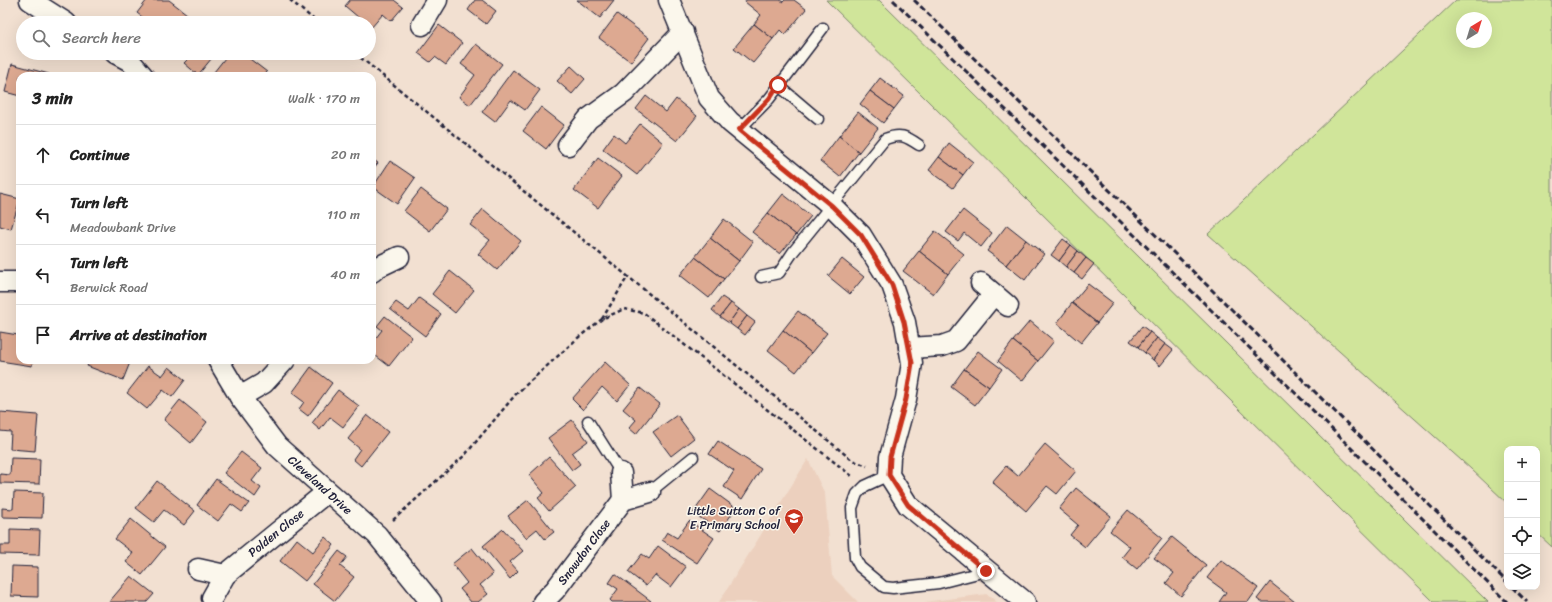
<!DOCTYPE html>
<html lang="en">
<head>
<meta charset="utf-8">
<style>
  :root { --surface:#fff; --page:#f6f6f6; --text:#222; --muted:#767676; --line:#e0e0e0 }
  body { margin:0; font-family:Sriracha,sans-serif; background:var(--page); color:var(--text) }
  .controls { position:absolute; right:12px; bottom:12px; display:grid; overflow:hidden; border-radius:8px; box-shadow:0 4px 16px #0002 }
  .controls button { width:36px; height:36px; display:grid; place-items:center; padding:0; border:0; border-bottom:1px solid var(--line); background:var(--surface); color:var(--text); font:20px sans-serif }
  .compass { position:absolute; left:1456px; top:12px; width:36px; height:36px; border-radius:50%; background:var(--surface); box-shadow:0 4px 16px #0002; rotate:38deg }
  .stop { position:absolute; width:12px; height:12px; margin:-9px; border:3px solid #c8321e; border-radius:50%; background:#fff }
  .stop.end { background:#c8321e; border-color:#fff; box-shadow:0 1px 4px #0008 }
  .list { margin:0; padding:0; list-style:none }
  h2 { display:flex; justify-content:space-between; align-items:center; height:52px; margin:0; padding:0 16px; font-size:17px }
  h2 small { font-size:13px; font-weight:400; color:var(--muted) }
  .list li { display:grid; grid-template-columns:26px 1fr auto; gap:12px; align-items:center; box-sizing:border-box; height:60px; padding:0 16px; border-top:1px solid var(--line) }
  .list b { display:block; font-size:15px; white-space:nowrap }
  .list p { margin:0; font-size:13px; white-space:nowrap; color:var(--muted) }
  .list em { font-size:13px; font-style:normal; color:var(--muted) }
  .icon { flex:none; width:22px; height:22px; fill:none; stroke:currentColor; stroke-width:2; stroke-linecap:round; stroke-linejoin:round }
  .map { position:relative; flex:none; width:1552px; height:602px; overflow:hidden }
  .search { position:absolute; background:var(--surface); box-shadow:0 4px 16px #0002; left:16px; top:16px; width:360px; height:44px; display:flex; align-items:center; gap:10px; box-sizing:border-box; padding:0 14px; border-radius:22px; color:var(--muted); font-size:15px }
  .panel { position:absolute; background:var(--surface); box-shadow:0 4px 16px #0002; left:16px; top:72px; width:360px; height:292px; border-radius:12px }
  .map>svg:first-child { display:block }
  .built { fill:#ecd0be }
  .green { fill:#d0e59a; stroke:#79846a; fill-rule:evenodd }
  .building { fill:#dda991; stroke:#22223b }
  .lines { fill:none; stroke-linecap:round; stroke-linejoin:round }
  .lane-casing { stroke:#22223b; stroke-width:13 }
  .street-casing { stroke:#22223b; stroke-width:23 }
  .path { stroke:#22223b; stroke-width:2.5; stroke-dasharray:4 3; stroke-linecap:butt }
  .lane { stroke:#fbf7ec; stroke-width:10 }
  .street { stroke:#fbf7ec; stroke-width:20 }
  .rail { stroke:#22223b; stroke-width:3; stroke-dasharray:6 3; stroke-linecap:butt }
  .route { stroke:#c8321e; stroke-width:5 }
  .labels { text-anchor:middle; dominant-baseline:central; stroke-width:3; stroke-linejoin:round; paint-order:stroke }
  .street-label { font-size:12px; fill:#22223b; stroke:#fbf7ec }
  .poi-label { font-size:12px; fill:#22223b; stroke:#fbf7ec; text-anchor:end }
</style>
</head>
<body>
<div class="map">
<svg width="1552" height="602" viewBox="0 0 1552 602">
  <rect width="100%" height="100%" fill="#f2e0d1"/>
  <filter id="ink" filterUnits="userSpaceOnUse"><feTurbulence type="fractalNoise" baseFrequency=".025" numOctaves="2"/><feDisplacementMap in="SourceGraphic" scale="8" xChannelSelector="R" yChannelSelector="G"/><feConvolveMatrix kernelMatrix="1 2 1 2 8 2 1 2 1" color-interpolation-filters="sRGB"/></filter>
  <g filter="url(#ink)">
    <g class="built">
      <polygon points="808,459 825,494 832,576 858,602 719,602"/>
      <polygon points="987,594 997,602 924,602"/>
    </g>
    <g class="green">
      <polygon points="826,0 879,0 1488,602 1434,602"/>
      <path d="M1456 0H1552V547L1537 533V449H1507V503L1471 469 1208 234ZM1462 18H1486V42H1462Z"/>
    </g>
    <g class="building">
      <polygon points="147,0 169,0 187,14 179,23 150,23 137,13"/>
      <polygon points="350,0 394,0 403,7 391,21 383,14 371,28 369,23 365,23 345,6"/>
      <polygon points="475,0 482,0 496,11 486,24 468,10"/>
      <polygon points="577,0 614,0 600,18"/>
      <polygon points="746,0 780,0 783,2 785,0 794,0 806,9 785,35 780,30 773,39 754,24 761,15 745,2"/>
      <polygon points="617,14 649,38 631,62 599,38"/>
      <polygon points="754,24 773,39 753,63 734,48"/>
      <polygon points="439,25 462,43 446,65 435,57 430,62 418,53"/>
      <polygon points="476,44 502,64 470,105 459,97 475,75 461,64"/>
      <polygon points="185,53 216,53 198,75 184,63 190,57"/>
      <polygon points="229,53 242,53 267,72 264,76 220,76 214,72"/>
      <polygon points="12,64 49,74 48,76 20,76 20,96 5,92"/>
      <polygon points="571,66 585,79 572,94 557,81"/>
      <polygon points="513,70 540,90 525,110 511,100 495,122 482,112"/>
      <polygon points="880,78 904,96 894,109 870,91"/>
      <polygon points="870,91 894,109 883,123 860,104"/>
      <polygon points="646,96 666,112 676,99 697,116 677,141 636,109"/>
      <polygon points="541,107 564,125 546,149 523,131"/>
      <polygon points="858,112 878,128 859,152 839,136"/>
      <polygon points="640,124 663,143 637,175 603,149 614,134 625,143"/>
      <polygon points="839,136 859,152 840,177 820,161"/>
      <polygon points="949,143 973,162 963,175 939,157"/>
      <polygon points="939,157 963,175 953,188 929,170"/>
      <polygon points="598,158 622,176 598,208 574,190"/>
      <polygon points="372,159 378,163 372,170"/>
      <polygon points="390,161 415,178 397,204 373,187"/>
      <polygon points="421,189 447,209 430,231 404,211"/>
      <polygon points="0,194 20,199 11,229 0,226"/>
      <polygon points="783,194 811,216 796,235 768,213"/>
      <polygon points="483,209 521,241 497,270 478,254 490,240 470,225"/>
      <polygon points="963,210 992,233 981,247 964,233 958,241 946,232"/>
      <polygon points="768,213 796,235 780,254 752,232"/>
      <polygon points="724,219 753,242 739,261 710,238"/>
      <polygon points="1007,225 1026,240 1006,265 987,251"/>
      <polygon points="935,231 964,254 948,274 919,251"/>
      <polygon points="710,238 739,261 724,279 695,257"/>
      <polygon points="1063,239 1071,245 1059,261 1051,255"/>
      <polygon points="1026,240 1044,254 1025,280 1006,265"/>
      <polygon points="1071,245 1078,251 1066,267 1059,261"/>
      <polygon points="919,251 948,274 933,294 903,271"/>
      <polygon points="1078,251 1086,258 1074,273 1066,267"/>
      <polygon points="695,257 724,279 709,298 680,275"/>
      <polygon points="1086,258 1094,264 1082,279 1074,273"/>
      <polygon points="842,259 864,277 850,294 828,276"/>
      <polygon points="450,271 474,290 455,313 432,294"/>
      <polygon points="1088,284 1113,303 1097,323 1072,303"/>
      <polygon points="722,297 731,303 720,317 712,310"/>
      <polygon points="419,298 441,314 425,336 390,309 396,302 409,311"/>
      <polygon points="731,303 739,309 729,323 720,317"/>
      <polygon points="1072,303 1097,323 1081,343 1057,323"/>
      <polygon points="739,309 747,316 737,329 729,323"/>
      <polygon points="798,311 827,333 811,353 783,330"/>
      <polygon points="385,316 412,337 389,366 372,353 372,343 382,330 377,326"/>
      <polygon points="747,316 755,322 745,335 737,329"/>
      <polygon points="20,320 20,360 33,360 32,366 0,361 0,332 18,335"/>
      <polygon points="1030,321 1054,341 1038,361 1013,341"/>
      <polygon points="1142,326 1150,332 1138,347 1130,341"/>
      <polygon points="783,330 811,353 796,372 768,350"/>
      <polygon points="1150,332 1157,338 1145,353 1138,347"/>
      <polygon points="1157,338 1165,344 1153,360 1145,353"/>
      <polygon points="1013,341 1038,361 1022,381 998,361"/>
      <polygon points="1165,344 1173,350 1160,366 1153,360"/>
      <polygon points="978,351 1002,369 989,387 964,369"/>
      <polygon points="90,360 131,360 123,380 87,366"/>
      <polygon points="605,362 630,385 617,401 602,387 583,410 572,399"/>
      <polygon points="148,366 162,376 169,367 185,380 172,397 163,390 147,409 127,393"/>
      <polygon points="311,367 332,383 308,416 299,409 304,402 292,393"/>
      <polygon points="964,369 989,387 975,405 951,387"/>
      <polygon points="640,388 660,404 636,434 629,428 636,420 623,409"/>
      <polygon points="338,390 359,406 343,427 330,417 320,430 312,423"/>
      <polygon points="180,400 207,422 191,443 164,420"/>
      <polygon points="0,412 38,415 35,451 10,449 11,432 0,431"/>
      <polygon points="367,415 388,432 361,466 353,459 360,449 348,439"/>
      <polygon points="677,415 694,438 671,456 653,432"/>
      <polygon points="572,420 588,441 572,453 580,464 572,470 548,438"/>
      <polygon points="718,441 761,469 742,499 724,487 734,471 709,454"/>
      <polygon points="1045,444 1076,471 1057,494 1047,486 1026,511 992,482 1006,466 1018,476"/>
      <polygon points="241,452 262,468 252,481 261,488 255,497 224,473"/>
      <polygon points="549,457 576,487 549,511 538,498 544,493 529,475"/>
      <polygon points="11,458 40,459 39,484 0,483 0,474 10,475"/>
      <polygon points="216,479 249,503 242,512 231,504 218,521 197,505"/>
      <polygon points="157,481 195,511 184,525 164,510 154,522 136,508"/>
      <polygon points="1076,488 1111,516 1085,547 1070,535 1078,525 1059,509"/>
      <polygon points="710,489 736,508 720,531 693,513"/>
      <polygon points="14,492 43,493 42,518 2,517 2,508 13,509"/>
      <polygon points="528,500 554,532 545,539 537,529 526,538 508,516"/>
      <polygon points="1128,510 1162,538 1137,569 1122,557 1130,547 1110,531"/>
      <polygon points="131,519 165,547 142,575 126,562 133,553 115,539"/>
      <polygon points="689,521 714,538 697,563 662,540 667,532 677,538"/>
      <polygon points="10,529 40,530 39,555 0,554 0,545 10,545"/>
      <polygon points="503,529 523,551 510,562 518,571 510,579 483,546"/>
      <polygon points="325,537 334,545 305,581 280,561 297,539 313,552"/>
      <polygon points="1172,537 1206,565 1181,596 1166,583 1174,573 1154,558"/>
      <polygon points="658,546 686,567 671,587 655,575 646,586 628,572 642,554 649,559"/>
      <polygon points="472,548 493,574 480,585 488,594 478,602 471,602 460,589 467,583 452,564"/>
      <polygon points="339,551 347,557 340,566 354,577 335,601 313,584"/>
      <polygon points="1221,560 1258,588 1248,602 1219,602 1226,592 1207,578"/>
      <polygon points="12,566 38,567 38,597 11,596"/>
      <polygon points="615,574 651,601 650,602 612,602 610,600 618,589 609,583"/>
      <polygon points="131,576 154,594 147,602 109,602"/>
      <polygon points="1270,582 1295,602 1261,602 1257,599"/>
    </g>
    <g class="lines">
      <defs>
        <g id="lane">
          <polyline points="778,85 818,119"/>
          <polyline points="739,130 769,99 823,28"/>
          <path d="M761 277 779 273 793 252 885 139C900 133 906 136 919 145"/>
          <polyline points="588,421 621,473"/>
          <polyline points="889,475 865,486 857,494 852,508 855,558 860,567 884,587 893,588 939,583 986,571"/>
          <polyline points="650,492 693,457"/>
        </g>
        <g id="street">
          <polyline points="30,0 66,23"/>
          <polyline points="669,0 709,98 730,122 832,206 861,235 892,285 905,322 912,363 906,399 890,457 889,475 908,505 1025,602"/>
          <polyline points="422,25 437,0"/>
          <polyline points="115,53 130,61 143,76"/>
          <polyline points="568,145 588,119 624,93 683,32"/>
          <polyline points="372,272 378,267 399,257"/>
          <polyline points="0,282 20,282"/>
          <polyline points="981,283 1008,306"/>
          <polyline points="909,348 942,346 956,341 994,294"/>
          <polyline points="218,360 240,397 277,446 377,535 431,602"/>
          <polyline points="240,397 264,383 285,360"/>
          <polyline points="621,473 623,500"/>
          <polyline points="198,569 225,575"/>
          <polyline points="212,598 225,575 327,492"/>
          <polyline points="543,602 555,590 623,500 650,492"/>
        </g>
      </defs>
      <use href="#lane" class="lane-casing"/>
      <use href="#street" class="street-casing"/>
      <g class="path">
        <polyline points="290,0 318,23"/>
        <polyline points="355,53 852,460 867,466"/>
        <polyline points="602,319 628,276"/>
        <polyline points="393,520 465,455 516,394 579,337 602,319 624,309 644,313 852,476"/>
      </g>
      <use href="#lane" class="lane"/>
      <use href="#street" class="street"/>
      <g class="rail">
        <polyline points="893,0 1202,301 1507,602"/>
        <polyline points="914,0 1213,291 1507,582"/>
        <polyline points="1512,587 1527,602"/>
      </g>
    </g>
  </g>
  <g class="lines" filter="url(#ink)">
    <polyline class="route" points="778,85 769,99 739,130 832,206 861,235 892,285 904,322 912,363 906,399 890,457 889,475 908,505 986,571"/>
  </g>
  <defs>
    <symbol id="school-pin" viewBox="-11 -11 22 30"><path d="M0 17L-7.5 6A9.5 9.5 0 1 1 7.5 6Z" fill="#c8321e" stroke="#fbf7ec"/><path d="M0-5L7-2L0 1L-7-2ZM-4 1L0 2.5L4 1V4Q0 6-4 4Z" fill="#fff"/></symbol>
  </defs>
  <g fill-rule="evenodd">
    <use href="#school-pin" x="783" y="507" width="22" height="30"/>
  </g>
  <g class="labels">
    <g class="street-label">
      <text transform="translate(320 485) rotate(42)">Cleveland Drive</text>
      <text transform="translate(276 533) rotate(-39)">Polden Close</text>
      <text transform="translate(584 552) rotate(-53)">Snowdon Close</text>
    </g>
    <g class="poi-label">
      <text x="780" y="511">Little Sutton C of<tspan x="780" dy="14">E Primary School</tspan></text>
    </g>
  </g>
</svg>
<div class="controls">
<button>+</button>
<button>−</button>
<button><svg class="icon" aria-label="locate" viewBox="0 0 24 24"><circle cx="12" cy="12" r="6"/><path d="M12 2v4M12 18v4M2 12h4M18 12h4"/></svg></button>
<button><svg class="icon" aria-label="layers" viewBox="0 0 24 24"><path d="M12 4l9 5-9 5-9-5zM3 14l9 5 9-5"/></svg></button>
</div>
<svg class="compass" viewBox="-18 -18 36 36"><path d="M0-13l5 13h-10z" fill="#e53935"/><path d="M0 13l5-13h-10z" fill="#767676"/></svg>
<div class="stop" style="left:778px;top:85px"></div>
<div class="stop end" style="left:986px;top:571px"></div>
<div class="search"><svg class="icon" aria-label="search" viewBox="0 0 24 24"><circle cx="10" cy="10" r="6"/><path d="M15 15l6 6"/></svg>Search here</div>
<section class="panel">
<h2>3 min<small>Walk · 170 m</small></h2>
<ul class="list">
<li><svg class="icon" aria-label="ahead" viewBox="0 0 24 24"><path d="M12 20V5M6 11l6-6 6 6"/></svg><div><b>Continue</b></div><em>20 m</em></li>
<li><svg class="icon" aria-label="left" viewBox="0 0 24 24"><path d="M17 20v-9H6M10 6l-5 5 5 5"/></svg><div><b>Turn left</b><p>Meadowbank Drive</p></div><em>110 m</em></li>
<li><svg class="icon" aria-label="left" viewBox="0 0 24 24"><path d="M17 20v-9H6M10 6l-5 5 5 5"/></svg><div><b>Turn left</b><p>Berwick Road</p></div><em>40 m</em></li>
<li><svg class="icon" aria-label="arrive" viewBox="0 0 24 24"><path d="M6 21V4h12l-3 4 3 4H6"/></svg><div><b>Arrive at destination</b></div></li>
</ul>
</section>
</div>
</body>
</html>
